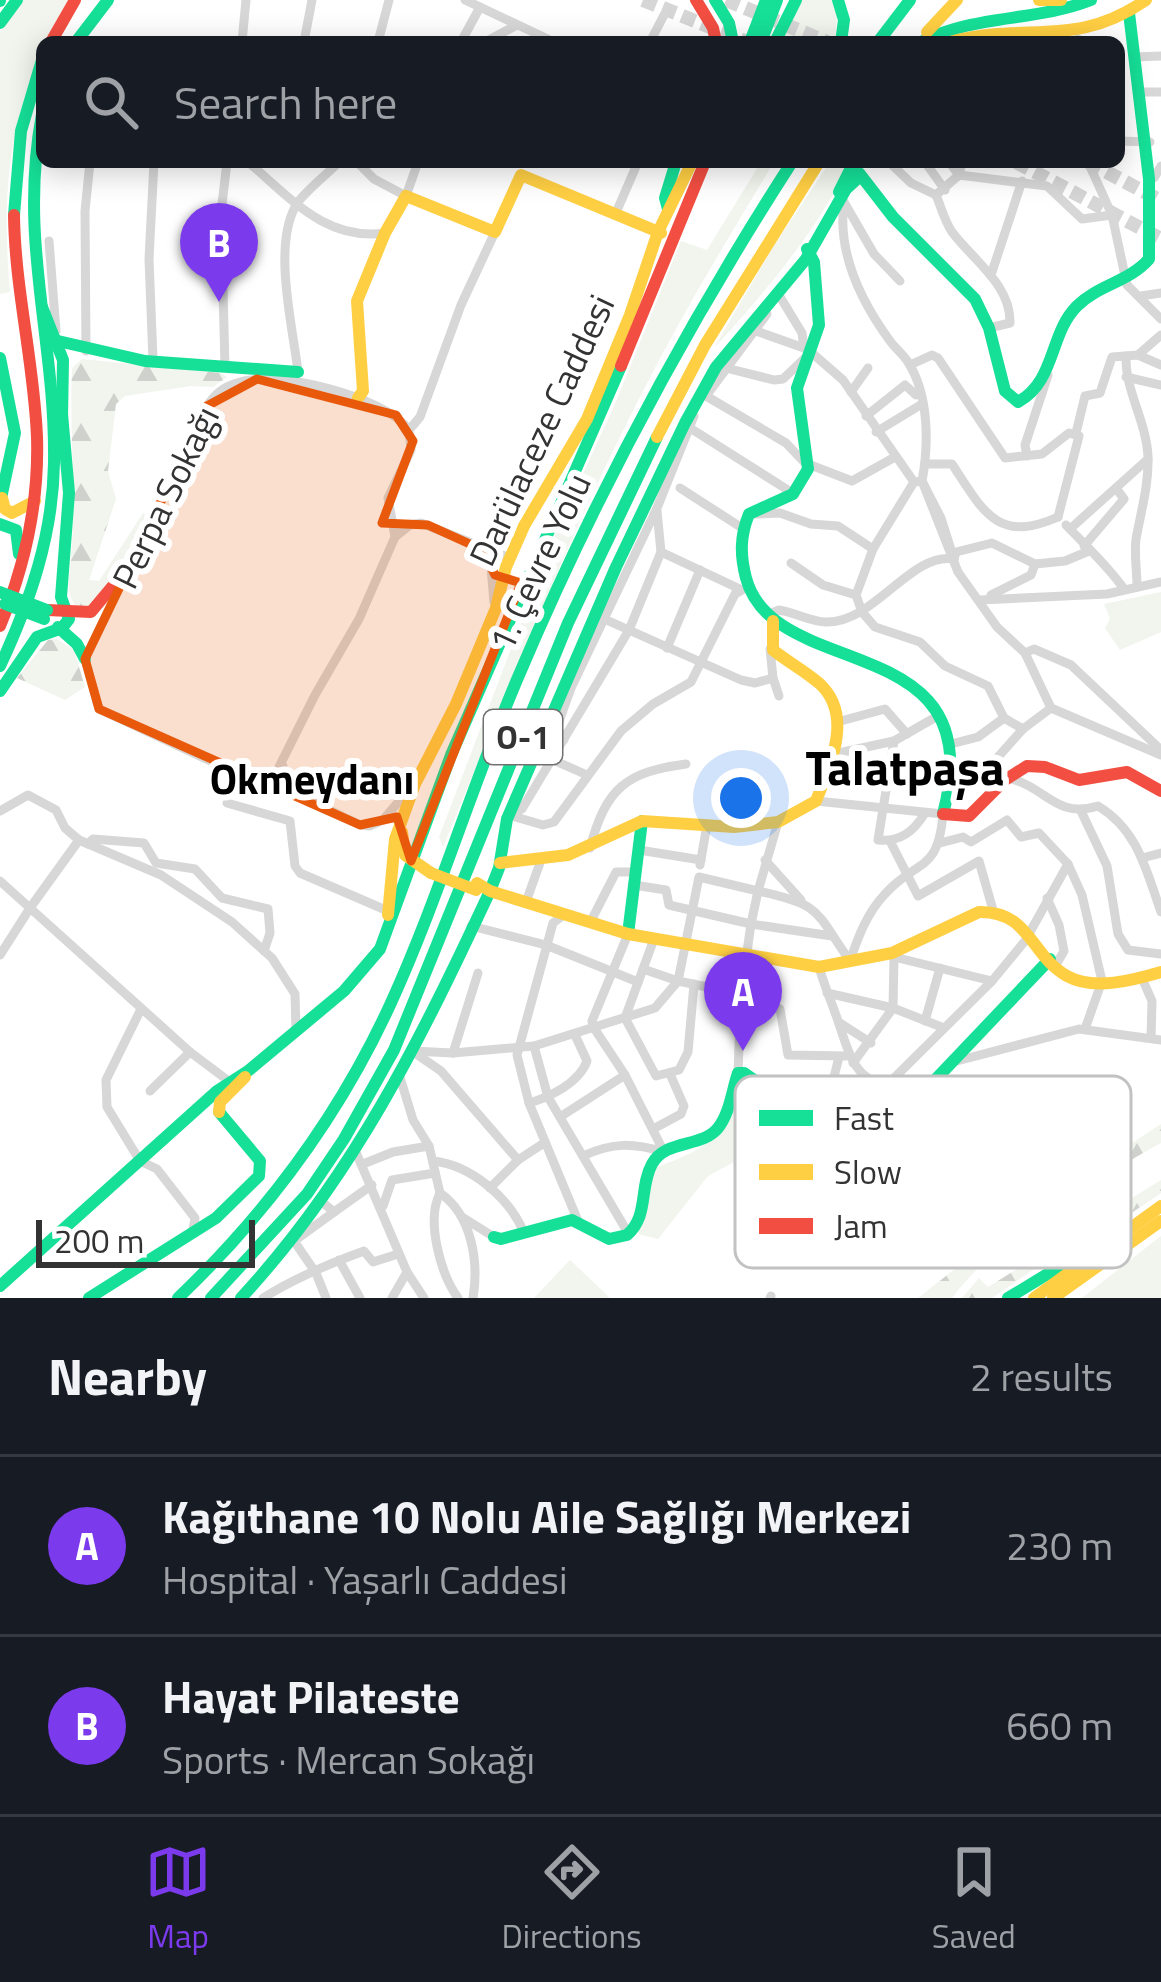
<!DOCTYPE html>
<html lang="en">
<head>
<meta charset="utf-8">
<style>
  :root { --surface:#171b24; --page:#20242c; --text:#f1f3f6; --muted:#9ea1a6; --line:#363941; --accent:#7c3aed }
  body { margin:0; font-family:"Titillium Web",sans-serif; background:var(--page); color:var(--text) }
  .scale { position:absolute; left:36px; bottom:30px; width:219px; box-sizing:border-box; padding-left:12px; border:6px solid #333; border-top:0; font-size:33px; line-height:42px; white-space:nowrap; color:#333; -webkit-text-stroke:9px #fff; paint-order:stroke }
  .you { position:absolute; left:741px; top:798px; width:42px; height:42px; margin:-30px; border:9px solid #fff; border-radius:50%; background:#1a73e8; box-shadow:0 0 0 18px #1a73e833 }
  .badge { display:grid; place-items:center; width:78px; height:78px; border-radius:50%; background:var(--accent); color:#fff; font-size:39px; font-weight:700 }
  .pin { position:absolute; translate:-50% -99px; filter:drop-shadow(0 3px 6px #0008) }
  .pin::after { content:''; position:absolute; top:63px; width:42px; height:36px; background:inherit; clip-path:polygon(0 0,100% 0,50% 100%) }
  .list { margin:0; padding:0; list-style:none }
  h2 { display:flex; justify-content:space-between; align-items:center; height:156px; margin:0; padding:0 48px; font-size:51px }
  h2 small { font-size:39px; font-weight:400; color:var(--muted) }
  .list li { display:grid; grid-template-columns:78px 1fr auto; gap:36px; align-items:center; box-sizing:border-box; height:180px; padding:0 48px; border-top:3px solid var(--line) }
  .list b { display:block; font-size:45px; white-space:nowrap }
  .list p { margin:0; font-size:39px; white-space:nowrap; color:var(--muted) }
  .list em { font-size:39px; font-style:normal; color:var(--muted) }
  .icon { flex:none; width:66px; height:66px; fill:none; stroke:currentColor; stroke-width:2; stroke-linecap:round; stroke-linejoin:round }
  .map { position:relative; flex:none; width:1161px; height:1298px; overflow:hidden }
  .search { position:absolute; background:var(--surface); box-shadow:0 6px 30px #0003; left:36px; right:36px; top:36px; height:132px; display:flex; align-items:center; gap:30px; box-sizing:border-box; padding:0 42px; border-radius:18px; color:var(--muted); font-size:45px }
  .sheet { height:516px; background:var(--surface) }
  nav { display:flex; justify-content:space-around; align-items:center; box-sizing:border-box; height:168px; border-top:3px solid var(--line); background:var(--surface); font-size:33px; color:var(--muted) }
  nav a { display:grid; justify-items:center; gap:6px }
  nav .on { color:var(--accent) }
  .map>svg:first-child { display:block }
  .green { fill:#f1f5ed }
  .forest { fill:url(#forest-firs) }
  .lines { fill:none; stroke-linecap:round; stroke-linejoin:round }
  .primary-tunnel { stroke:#d6d6d6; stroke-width:14; stroke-dasharray:14 7; stroke-linecap:butt }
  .street { stroke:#d7d7d7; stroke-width:9 }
  .fast { stroke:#16e098; stroke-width:12 }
  .slow { stroke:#ffcf43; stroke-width:12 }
  .jam { stroke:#f24e42; stroke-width:12 }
  .fast-bridge { stroke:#16e098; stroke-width:12 }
  .slow-bridge { stroke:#ffcf43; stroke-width:12 }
  .marked { fill:#e8590c; fill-opacity:0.2; stroke:#e8590c; stroke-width:9; stroke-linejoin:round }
  .labels { text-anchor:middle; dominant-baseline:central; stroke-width:12; stroke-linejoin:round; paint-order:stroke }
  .shield { fill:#fff; stroke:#707070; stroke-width:3 }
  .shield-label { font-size:33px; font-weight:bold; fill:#333 }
  .street-label { font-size:36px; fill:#333; stroke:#fff }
  .quarter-label { font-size:42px; font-weight:bold; fill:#000; stroke:#fff }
  .district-label { font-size:48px; font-weight:bold; fill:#000; stroke:#fff }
  .key { fill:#fff; stroke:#c2c2c2; stroke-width:3 }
  .key-label { font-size:33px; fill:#333 }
</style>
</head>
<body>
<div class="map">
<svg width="1161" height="1298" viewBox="0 0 1161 1298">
  <defs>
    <pattern id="forest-firs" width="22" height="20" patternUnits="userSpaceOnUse" patternTransform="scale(3)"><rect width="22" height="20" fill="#f1f5ed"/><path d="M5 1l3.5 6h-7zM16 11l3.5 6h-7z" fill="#cfd2cc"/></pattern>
  </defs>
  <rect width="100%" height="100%" fill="#fff"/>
  <g class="green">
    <path d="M23 0H68C11 99 0 177 10 292L0 294V32Z"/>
    <polygon points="799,0 832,0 837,14 835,42 778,42"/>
    <path d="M761 162H774C728 238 682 314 642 393 566 540 506 695 443 847L439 837 553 539 615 404 681 241 707 250Z"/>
    <path d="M830 162 848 167C813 236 766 291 714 348L773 247Z"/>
    <polygon points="1161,592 1161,632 1120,650 1105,628 1110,619 1104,604"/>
    <path d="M743 1085 795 1121 793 1130 708 1176 658 1239 638 1234 655 1168C713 1146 717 1141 743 1085Z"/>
    <polygon points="1161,1236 1161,1298 1082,1298"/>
    <polygon points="570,1260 609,1297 608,1298 534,1298"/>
  </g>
  <g class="forest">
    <path d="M82 359 221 373 227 377 213 387 191 386 125 396 116 404 108 471 116 499 89 580 99 581 143 513 148 516 104 597 95 606 78 609C64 594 70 575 71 556 77 493 69 431 72 368Z"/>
    <polygon points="57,639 74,650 85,687 65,700 17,678 48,640"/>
    <path d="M1161 1124V1143C1101 1176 991 1243 952 1298H918L1026 1213Z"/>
    <polygon points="1161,1180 1161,1193 1157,1196 1104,1231 1059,1252 992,1298 962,1298 979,1278 988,1287"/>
  </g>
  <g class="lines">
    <g class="primary-tunnel">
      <polyline points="643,0 747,42"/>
      <polyline points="726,0 827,42"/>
      <polyline points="1016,162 1161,239"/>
      <polyline points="1088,162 1161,201"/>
    </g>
    <g class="street">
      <polyline points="465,0 554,42"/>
      <polyline points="1020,40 1020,42"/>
      <polyline points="242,42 246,0"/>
      <polyline points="304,42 312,0"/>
      <polyline points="378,42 389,0"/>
      <polyline points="461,42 480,7"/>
      <polyline points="485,42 517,25"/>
      <polyline points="650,42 664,15"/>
      <polyline points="1011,42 1011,39"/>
      <polyline points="1078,42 1078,39"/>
      <polyline points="1134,57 1161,56"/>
      <polyline points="1141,92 1161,92"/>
      <polyline points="1119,141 1150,142"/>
      <path d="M248 162C291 198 325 241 385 233"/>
      <polyline points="357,162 374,179 406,196 418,162"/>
      <polyline points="889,162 911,183 936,195 959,175 962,162"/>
      <polyline points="925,162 945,190"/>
      <polyline points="949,162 959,175 1047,186 1082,219 1112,215"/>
      <polyline points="1088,162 1112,215 1127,285 1161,319"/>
      <polyline points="1154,178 1161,166"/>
      <path d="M936 195C941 207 945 222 952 232 974 261 1011 285 1010 323L989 328"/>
      <polyline points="844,202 874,254 900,281"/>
      <polyline points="615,215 638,162"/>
      <polyline points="49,241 56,331"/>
      <polyline points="991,275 1022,181"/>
      <polyline points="779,295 802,333 804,348"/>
      <polyline points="1141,296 1161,293"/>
      <polyline points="767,314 706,396 786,443 805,463"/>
      <polyline points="756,331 804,348"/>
      <polyline points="86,351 85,211 90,162"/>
      <path d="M812 353 843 380 914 482 922 481C929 444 929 395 908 362 903 354 895 348 890 341 860 300 837 253 844 202"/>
      <polyline points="1138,355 1161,335"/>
      <path d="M1126 356C1125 391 1146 420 1148 456 1149 485 1141 511 1136 539 1134 554 1137 571 1137 586"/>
      <polyline points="153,360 149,259 154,162"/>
      <polyline points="910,365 932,355 938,358 1005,458 1042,454 1069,433 1079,436 1058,517"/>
      <polyline points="225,367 221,213 227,162"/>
      <polyline points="726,368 774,380 783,379 805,358"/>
      <path d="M298 372C293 327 271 242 298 202 309 188 326 175 339 162"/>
      <polyline points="1126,377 1161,385"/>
      <polyline points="851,392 868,368"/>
      <polyline points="866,416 905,385 916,395"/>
      <polyline points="690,428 791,492"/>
      <path d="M409 430C384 396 277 369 237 383 223 387 215 394 207 406L85 659 99 709 264 786 271 783 315 695 359 619 395 537 388 498 411 450 409 430 420 417 461 305 495 232"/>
      <polyline points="876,432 922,404"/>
      <polyline points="1076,433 1085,396 1100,393 1112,357 1138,355 1161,365"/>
      <polyline points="1027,456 1025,445 1048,375"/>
      <polyline points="808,464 852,481 895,457"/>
      <path d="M925 464H952C983 511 997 544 1058 517"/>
      <polyline points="914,482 873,549 856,595 862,612 875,627 920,642 945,666 988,686 1004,718 1023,729"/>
      <polyline points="680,488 739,526"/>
      <polyline points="756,514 780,513 811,524 838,526 873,549"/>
      <path d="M1066 525C1086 546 1108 566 1124 589"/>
      <polyline points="1070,529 1148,459"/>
      <polyline points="395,537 410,525 421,523 510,558"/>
      <polyline points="1084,546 1124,499 1116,488"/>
      <polyline points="483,550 491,567 494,602"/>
      <polyline points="954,559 941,518 922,481 958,572 997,627 1025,653 1051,708 1161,755"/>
      <polyline points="954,559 956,552 992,543 1035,564 1065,561 1089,551"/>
      <polyline points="791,563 823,585 856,595"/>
      <polyline points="991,595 1031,575 1035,564"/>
      <polyline points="980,600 1107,594 1161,582"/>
      <polyline points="602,618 741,680 755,683 773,678"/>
      <path d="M773 621 772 613 779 610C794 612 811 622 826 622 875 623 910 552 954 559"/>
      <polyline points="667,648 700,570"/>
      <polyline points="770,649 773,678 779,696"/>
      <polyline points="1025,653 1034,649 1071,665 1161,750"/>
      <polyline points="837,722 885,709 907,734"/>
      <polyline points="564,740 557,727 571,688 657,508 694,416"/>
      <path d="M894 741 878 840C901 842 914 831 925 813"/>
      <polyline points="951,744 978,737 1004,718"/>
      <polyline points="834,754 894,741 936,717"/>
      <polyline points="997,758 1023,729 1051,708"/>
      <polyline points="553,760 587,775"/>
      <polyline points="283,766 283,780 288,790 360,825 370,826 383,820 412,786"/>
      <path d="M1008 778C1047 787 1055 819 1098 806 1138 830 1146 870 1161 912"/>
      <path d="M816 801 943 814C938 874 917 858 885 894 867 913 858 937 850 961"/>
      <polyline points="227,803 290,821 295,866 300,873 388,911"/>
      <polyline points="0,811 28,795 56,810 65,828 79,840 161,875 232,922 272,958 295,994 296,1032"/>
      <polyline points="1081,811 1107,866 1118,934 1128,950 1161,954"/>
      <polyline points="509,815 543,825 554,822 621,731 653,704 691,682 735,594 742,590 661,552"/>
      <polyline points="509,815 522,809 629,630 661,552 657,511"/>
      <path d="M778 822 758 891C823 905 814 910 850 961"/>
      <polyline points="79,840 30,908 190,1052 230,1082"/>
      <polyline points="890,841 918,896 979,861 993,910"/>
      <polyline points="940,843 963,837 971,842 1007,820 1021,837 1039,833 1068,864 1082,895 1102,981 1085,1029"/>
      <polyline points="88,844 93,839 144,843 156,863 195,869 222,898 268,909 270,933 264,951"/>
      <path d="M590 848C606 788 626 772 686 764"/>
      <polyline points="639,850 701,860"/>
      <polyline points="1142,858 1161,853"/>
      <polyline points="765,860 801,900"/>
      <polyline points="700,865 707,825"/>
      <polyline points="0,881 30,908 0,955"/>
      <polyline points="634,885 666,890 669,905 751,924 741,994 738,1073"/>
      <polyline points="1047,898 1059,925 1064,951 1056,965"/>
      <polyline points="526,902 541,860"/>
      <polyline points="565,914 553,923 517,1055 529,1103 578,1221"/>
      <polyline points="595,924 593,917 616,872 636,872"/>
      <polyline points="471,926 546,945 638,982"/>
      <polyline points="654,939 625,1018 656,1076 679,1070 688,1052 694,984"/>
      <polyline points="894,957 992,981"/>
      <path d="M819 967C824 985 832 1003 838 1021 848 1049 852 1078 886 1086L992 981 1025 941 1068 864"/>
      <polyline points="643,969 678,981 699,877 758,891 751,924 832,936"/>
      <polyline points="1141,976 1152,1001 1151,1038"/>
      <polyline points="827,993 893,1008 944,1028"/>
      <polyline points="141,1009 106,1080 107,1107 140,1161 157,1169 195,1218 193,1230"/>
      <polyline points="925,1021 940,968"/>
      <polyline points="840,1023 871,1043"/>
      <polyline points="594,1028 625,1075 664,1152"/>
      <polyline points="594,1028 592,1021 628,934"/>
      <polyline points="534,1046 548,1097 628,1233"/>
      <polyline points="412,1051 453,1053 534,1046 655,1008 678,981 741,994 780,1009 788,1055 846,1056"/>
      <polyline points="412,1051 441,1071 518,1160 544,1143"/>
      <polyline points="453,1053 478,973"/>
      <polyline points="953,1062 1079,1029 1161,1040"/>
      <polyline points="853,1063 893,1008 894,957"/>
      <path d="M399 1074 413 1120 429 1146 440 1193C472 1215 479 1262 473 1298"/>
      <polyline points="150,1091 190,1052"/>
      <path d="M529 1103C550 1097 579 1083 587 1061L575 1035"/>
      <polyline points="560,1117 625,1075"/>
      <polyline points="823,1121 839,1057"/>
      <polyline points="653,1129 681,1114 684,1106 670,1074"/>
      <polyline points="355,1150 407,1272 424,1298"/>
      <path d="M583 1156C613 1142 633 1143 664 1152"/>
      <path d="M433 1161C471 1165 510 1198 524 1233"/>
      <polyline points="363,1164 393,1152 429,1146"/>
      <polyline points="490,1188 518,1160"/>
      <path d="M440 1193C426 1220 440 1273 458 1298"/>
      <polyline points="322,1202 334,1212 294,1241 316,1273 326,1298"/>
      <polyline points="383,1206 392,1180 435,1173"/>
      <polyline points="334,1212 372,1185"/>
      <polyline points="462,1217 494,1237"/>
      <polyline points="339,1260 360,1298"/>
      <path d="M263 1298C295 1278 328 1264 364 1251L373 1262 398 1254"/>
      <polyline points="392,1298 407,1272"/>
      <polyline points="770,1298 771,1296"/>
    </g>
    <g class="fast">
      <polyline points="0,0 0,1"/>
      <polyline points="715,0 729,23 733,42"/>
      <polyline points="838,0 844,20 841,42"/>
      <polyline points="0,23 17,0"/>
      <polyline points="76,42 108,0"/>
      <polyline points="750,42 766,0"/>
      <polyline points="761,42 777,0"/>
      <polyline points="775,42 796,0"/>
      <polyline points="878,42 910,0"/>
      <path d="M921 42C975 14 1035 22 1091 0"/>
      <path d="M859 173 893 217 975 299 989 328 1005 391 1018 402C1056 381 1049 334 1077 306 1098 285 1129 282 1149 259V179L1129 13"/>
      <polyline points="839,192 854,162"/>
      <polyline points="668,209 665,198 676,162"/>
      <polyline points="14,215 21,131 42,60"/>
      <path d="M807 249 814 262 819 325 797 388 808 469 793 494 749 514C740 536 740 555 746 578 774 684 993 626 943 814"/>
      <polyline points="42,307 63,360 62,418"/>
      <polyline points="58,341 145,361 298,372"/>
      <polyline points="0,358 15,433 0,503"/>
      <polyline points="62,414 69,493 61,597 69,619 62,628"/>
      <polyline points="0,524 16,530 19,554"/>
      <polyline points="58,627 77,644 85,659"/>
      <path d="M0 666C30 602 53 535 54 463 56 339 18 242 42 114"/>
      <polyline points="0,691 37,637 62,628"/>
      <polyline points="628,934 642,821"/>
      <path d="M494 1237 501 1239 572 1220 609 1239 627 1235C649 1216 639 1188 652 1164 666 1139 702 1148 718 1128 730 1113 732 1090 738 1073H744C791 1106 838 1143 897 1120L1050 959"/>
      <polyline points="0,1286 217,1091 248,1071 344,991 380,949 451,755 621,366"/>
      <polyline points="89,1298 216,1218 259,1176 260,1161 219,1112"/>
      <path d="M178 1298C267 1213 338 1118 390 1005 439 898 472 784 519 675 595 496 687 325 792 162"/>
      <polyline points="211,1298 307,1194 344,1139 394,1050 568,623 657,437"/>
      <path d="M241 1298C353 1177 421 1039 490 891L499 868 507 819 616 567 685 423 716 367 806 259 846 189 860 176"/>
      <polyline points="1008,1298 1097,1244"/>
    </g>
    <g class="slow">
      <polyline points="1039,0 1061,0"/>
      <polyline points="927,32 957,0"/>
      <path d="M950 42C1028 21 1073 50 1146 0"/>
      <polyline points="358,398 363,391 357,301 385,233 406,196 495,232 521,175 661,233"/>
      <polyline points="657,437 705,345 819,162"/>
      <polyline points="2,498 5,509 12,513 35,501"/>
      <polyline points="402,832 405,855 431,873"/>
      <path d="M500 863 568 855 642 821 734 827 778 822 816 801C830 765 854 716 820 684 805 671 788 662 773 650V621"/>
      <path d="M477 883 490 891 628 934 819 967 892 953 979 912C1030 911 1030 955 1067 976 1094 991 1134 980 1161 972"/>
      <polyline points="388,915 395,839 415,784 456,704 496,608 506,567 524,526 587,419 630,315 658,232 692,162"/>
      <polyline points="219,1112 220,1102 245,1077"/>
      <polyline points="1034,1298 1161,1206"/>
      <polyline points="1053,1298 1161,1221"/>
    </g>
    <g class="jam">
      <polyline points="696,0 713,28 716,42"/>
      <polyline points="51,42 75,0"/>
      <polyline points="621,366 705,162"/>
      <polyline points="47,610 91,612 127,569"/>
      <path d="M0 626C25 566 39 502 37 437 34 362 15 290 14 215"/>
      <polyline points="943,814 969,816 1005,780 1027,766 1045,767 1079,780 1127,772 1161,791"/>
    </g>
    <g class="fast-bridge">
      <polyline points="0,592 47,610"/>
      <polyline points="5,604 44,619"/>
    </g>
    <polyline class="slow-bridge" points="431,873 476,890"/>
  </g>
  <path class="marked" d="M257 379 396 415 413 441 382 523 428 525 483 550 495 575 521 583 411 861 397 817 360 825 99 709 85 659 207 406Z"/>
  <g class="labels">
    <rect class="shield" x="484" y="710" width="78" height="54" rx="9"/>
    <g class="shield-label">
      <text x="523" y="737">O-1</text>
    </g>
    <g class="street-label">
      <text transform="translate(541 430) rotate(-65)">Darülaceze Caddesi</text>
      <text transform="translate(165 497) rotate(-64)">Perpa Sokağı</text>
      <text transform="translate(539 562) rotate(-65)">1. Çevre Yolu</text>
    </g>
    <g class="quarter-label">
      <text x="312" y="778">Okmeydanı</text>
    </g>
    <g class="district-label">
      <text x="905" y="767">Talatpaşa</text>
    </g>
  </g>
  <rect x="735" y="1076" width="396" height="192" rx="18" class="key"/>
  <rect x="759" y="1110" width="54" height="16" fill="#16e098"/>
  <rect x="759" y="1164" width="54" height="16" fill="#ffcf43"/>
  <rect x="759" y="1218" width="54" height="16" fill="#f24e42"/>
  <g class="key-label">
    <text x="834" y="1130">Fast</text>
    <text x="834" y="1184">Slow</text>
    <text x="834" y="1238">Jam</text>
  </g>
</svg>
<div class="scale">200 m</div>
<div class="you"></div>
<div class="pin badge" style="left:743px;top:1051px">A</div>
<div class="pin badge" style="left:219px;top:302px">B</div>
<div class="search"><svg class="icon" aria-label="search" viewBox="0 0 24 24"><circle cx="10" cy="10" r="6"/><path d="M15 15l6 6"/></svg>Search here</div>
</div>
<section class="sheet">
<h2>Nearby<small>2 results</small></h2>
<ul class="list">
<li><span class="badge">A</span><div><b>Kağıthane 10 Nolu Aile Sağlığı Merkezi</b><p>Hospital · Yaşarlı Caddesi</p></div><em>230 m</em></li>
<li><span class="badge">B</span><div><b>Hayat Pilateste</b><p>Sports · Mercan Sokağı</p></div><em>660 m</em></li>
</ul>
</section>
<nav>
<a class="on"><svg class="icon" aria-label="map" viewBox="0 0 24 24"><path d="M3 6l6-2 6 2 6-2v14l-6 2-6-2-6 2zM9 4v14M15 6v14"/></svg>Map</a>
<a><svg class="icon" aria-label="directions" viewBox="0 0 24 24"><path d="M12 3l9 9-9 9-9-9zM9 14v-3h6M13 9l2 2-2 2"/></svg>Directions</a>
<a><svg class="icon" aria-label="saved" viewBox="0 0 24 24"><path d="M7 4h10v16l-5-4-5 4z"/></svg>Saved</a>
</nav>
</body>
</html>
